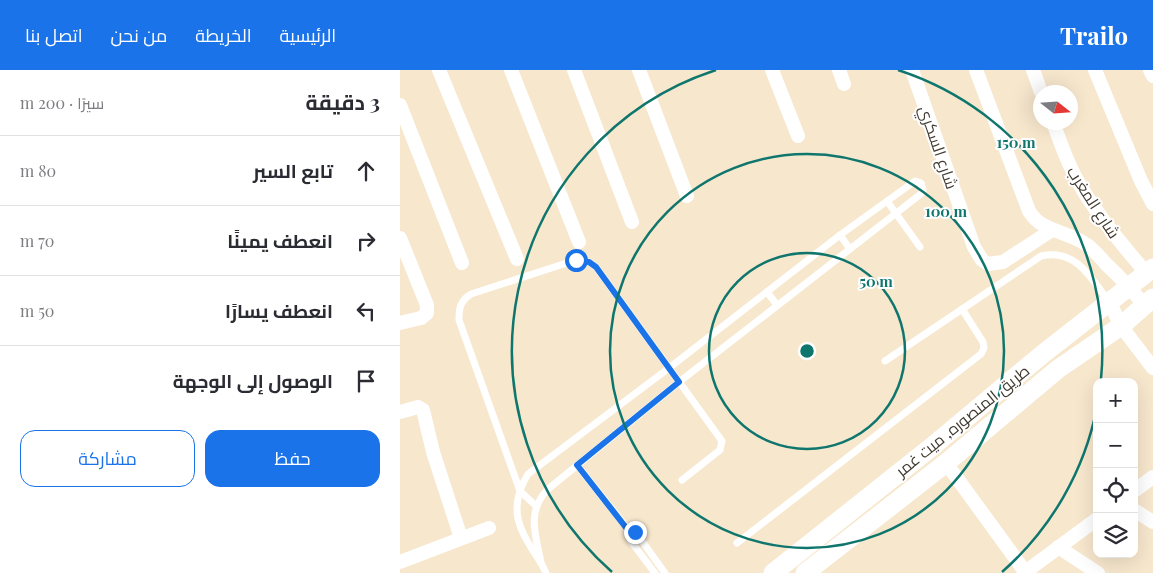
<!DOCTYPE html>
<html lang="ar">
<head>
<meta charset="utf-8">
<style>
  :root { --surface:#fff; --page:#f2f2f3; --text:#2b2b33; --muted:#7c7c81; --line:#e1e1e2; --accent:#1a73e8 }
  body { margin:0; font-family:"Playfair Display",Cairo,serif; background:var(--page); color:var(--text); direction:rtl }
  .controls { position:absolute; right:15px; bottom:15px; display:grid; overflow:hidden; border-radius:10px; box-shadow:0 5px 20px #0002 }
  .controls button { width:45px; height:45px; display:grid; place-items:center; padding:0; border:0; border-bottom:1px solid var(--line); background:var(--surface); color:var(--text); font:25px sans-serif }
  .compass { position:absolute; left:633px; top:15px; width:45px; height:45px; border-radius:50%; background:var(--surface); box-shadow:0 5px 20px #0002; rotate:107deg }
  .stop { position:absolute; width:15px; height:15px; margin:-11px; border:4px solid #1a73e8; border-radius:50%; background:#fff }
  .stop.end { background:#1a73e8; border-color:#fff; box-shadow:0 1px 5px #0008 }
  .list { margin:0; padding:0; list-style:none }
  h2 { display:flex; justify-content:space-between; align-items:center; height:65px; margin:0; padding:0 20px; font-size:21px }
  h2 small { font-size:16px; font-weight:400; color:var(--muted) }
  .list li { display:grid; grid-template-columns:32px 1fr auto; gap:15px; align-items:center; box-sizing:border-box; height:70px; padding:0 20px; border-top:1px solid var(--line) }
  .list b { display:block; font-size:19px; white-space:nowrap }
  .list em { font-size:16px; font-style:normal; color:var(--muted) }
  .actions { display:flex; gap:10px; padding:15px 20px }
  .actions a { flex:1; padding:11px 0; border:1px solid var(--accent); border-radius:15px; text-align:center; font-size:18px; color:var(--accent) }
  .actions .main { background:var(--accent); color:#fff }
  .icon { flex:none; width:28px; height:28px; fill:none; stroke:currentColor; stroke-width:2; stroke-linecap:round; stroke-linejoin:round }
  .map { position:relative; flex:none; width:753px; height:503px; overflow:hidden; direction:ltr }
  header { display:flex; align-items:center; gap:30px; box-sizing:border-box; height:70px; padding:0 25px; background:var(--accent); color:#fff }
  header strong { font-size:24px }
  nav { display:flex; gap:28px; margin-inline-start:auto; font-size:18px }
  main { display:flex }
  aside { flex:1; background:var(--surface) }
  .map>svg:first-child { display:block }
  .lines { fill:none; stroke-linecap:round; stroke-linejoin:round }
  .service { stroke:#fff; stroke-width:7 }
  .minor { stroke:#fff; stroke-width:14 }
  .secondary { stroke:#fff; stroke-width:19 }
  .route { stroke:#1a73e8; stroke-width:6 }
  .ring { fill:none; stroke:#0f766e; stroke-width:2.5 }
  .labels { text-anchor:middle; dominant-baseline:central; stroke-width:4; stroke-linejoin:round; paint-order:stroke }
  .street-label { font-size:16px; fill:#413a30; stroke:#fff }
  .centre { fill:#0f766e; stroke:#fff; stroke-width:2.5 }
  .ring-label { font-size:15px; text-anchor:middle; font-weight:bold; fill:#0f766e; stroke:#fff; stroke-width:4; stroke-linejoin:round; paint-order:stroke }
</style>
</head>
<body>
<header>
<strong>Trailo</strong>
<nav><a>الرئيسية</a><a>الخريطة</a><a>من نحن</a><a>اتصل بنا</a></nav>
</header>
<main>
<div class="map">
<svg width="753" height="503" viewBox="0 0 753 503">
  <rect width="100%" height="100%" fill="#f7e7cd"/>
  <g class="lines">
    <g class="service">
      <path d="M515 111 521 113 523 120 522 123 279 312 147 420C126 443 136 466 141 493 120 461 106 440 128 404L269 298 440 165Z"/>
      <polyline points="487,131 520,177"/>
      <polyline points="440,165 450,179"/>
      <polyline points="367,222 377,235"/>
      <path d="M485 291 641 186C676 178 691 208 709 232"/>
      <polyline points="177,395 231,463"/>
      <path d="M136 436 120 421 59 250C59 238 60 231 71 224L176 190 189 192 196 197 322 371 320 380 282 410"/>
      <polyline points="337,473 581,284 584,278 583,272 562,239"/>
      <polyline points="141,493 146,503"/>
      <polyline points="255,503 230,470 231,463 237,464 265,503"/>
    </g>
    <g class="minor">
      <polyline points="39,0 117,189"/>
      <polyline points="111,0 179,172"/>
      <polyline points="174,0 232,152"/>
      <polyline points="239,0 287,126"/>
      <polyline points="372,0 398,66"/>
      <polyline points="439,0 444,14"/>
      <polyline points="512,0 574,177 582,190 588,194 603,192 652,160"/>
      <path d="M576 0 629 141C642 163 667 160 687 175 694 180 700 187 706 194 720 207 733 221 745 236"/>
      <polyline points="633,0 641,22"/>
      <polyline points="695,0 741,111 753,134"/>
      <polyline points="750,0 753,6"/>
      <polyline points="0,35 62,193"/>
      <path d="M653 52C660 72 667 92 677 110 696 144 722 174 747 204"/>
      <polyline points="0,168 27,235 27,243 21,248 0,253"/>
      <polyline points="710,233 721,256 753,298"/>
      <polyline points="0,342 18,337 23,340 33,382 61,468"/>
      <polyline points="546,393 626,503"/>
      <polyline points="734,421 753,407"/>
      <polyline points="734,440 753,452"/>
      <polyline points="658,477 698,503"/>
      <polyline points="0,492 89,458"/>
      <polyline points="624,503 697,449"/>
    </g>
    <g class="secondary">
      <polyline points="373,503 534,375 644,283 753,198"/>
      <polyline points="405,503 546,393 658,299 721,256 753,228"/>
    </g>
  </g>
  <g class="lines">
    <polyline class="route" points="176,190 189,192 196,197 279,312 177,395 231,464 235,462"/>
  </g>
  <g class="ring">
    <circle cx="407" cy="281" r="98"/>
    <circle cx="407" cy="281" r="197"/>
    <path d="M697 337A295 295 0 0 1 602 502M212 502A295 295 0 0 1 316 0M498 0A295 295 0 0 1 701 309"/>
  </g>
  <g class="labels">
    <g class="street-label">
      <text transform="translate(539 77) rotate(71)">شارع السكري</text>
      <text transform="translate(694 132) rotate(57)">شارع المغرب</text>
      <text transform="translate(562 350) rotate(-39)">طريق المنصوره, ميت غمر</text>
    </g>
  </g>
  <circle cx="407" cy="281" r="8" class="centre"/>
  <g class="ring-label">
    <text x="616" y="78">150 m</text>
    <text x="546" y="147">100 m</text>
    <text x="476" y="217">50 m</text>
  </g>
</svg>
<div class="controls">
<button>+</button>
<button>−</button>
<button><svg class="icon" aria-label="locate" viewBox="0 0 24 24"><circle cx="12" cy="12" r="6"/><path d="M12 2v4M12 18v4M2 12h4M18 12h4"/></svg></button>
<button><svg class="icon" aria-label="layers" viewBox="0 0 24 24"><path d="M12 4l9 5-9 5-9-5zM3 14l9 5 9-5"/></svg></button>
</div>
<svg class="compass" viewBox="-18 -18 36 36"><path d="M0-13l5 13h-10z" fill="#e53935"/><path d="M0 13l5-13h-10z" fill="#7c7c81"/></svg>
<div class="stop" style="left:176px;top:190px"></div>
<div class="stop end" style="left:235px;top:462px"></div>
</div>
<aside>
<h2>3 دقيقة<small>سيرًا · 200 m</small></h2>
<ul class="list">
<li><svg class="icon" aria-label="ahead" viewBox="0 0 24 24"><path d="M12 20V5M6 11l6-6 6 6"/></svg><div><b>تابع السير</b></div><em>80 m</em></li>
<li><svg class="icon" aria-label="right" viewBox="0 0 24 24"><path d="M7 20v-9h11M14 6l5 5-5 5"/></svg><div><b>انعطف يمينًا</b></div><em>70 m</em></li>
<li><svg class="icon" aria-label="left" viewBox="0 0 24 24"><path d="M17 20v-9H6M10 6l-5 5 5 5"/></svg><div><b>انعطف يسارًا</b></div><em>50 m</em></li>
<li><svg class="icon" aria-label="arrive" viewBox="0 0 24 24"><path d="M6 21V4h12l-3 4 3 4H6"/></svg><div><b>الوصول إلى الوجهة</b></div></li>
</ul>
<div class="actions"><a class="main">حفظ</a><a>مشاركة</a></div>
</aside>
</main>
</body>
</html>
